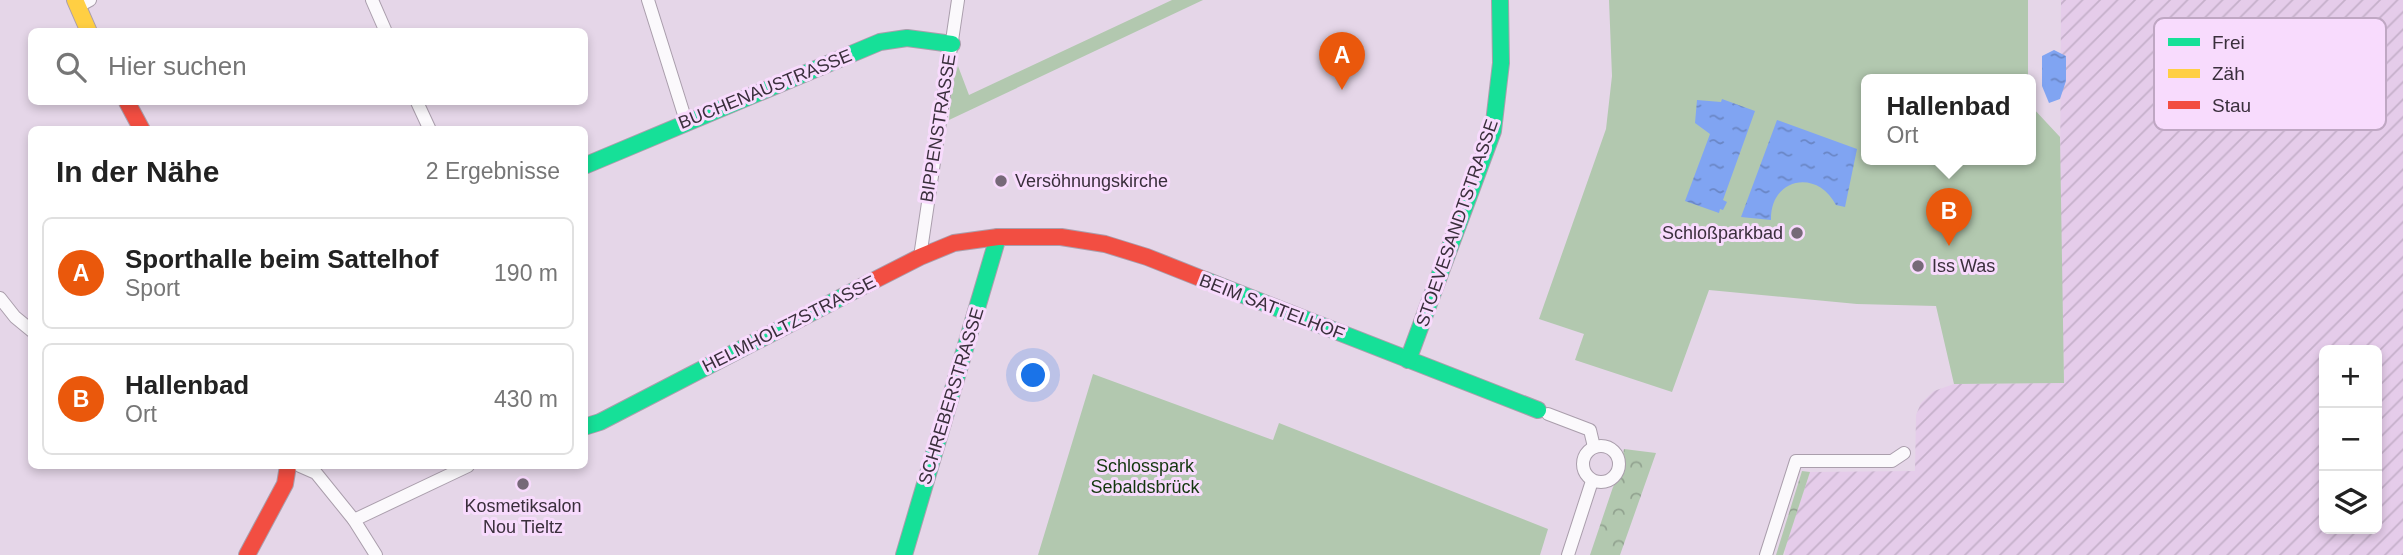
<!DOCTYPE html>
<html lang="de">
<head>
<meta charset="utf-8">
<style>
  :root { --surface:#fff; --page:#f2f2f2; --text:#222; --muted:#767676; --line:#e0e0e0; --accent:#ea580c }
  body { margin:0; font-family:Helvetica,sans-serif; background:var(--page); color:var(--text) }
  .controls { position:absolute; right:21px; bottom:21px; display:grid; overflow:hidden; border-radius:10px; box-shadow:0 4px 10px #0003 }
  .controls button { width:63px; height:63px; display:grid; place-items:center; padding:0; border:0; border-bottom:2px solid var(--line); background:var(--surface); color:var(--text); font:35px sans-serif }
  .you { position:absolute; left:1034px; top:376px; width:24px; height:24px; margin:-18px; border:5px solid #fff; border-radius:50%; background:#1a73e8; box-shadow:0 0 0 10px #1a73e833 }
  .badge { display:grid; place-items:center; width:46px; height:46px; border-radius:50%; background:var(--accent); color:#fff; font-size:23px; font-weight:700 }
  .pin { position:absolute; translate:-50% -58px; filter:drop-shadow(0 2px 4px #0008) }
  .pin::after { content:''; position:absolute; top:37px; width:24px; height:21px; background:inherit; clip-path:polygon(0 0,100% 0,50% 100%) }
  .popup { position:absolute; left:1861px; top:74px; width:175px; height:91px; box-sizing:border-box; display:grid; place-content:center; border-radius:10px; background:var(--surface); filter:drop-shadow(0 2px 5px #0005); font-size:23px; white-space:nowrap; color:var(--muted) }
  .popup b { font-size:26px; color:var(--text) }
  .popup::after { content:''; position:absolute; left:50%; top:100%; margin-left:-14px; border:14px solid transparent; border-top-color:var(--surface) }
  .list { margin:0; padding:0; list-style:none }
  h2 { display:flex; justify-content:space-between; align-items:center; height:91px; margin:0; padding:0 28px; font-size:30px }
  h2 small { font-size:23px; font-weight:400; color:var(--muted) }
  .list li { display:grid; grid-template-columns:46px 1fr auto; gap:21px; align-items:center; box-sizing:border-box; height:112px; margin:0 14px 14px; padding:0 14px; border:2px solid var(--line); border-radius:10px }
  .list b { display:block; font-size:26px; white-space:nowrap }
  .list p { margin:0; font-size:23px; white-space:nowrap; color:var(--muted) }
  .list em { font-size:23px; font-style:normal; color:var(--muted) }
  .icon { flex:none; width:38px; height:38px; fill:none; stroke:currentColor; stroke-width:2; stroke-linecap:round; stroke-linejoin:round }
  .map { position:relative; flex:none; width:2403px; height:555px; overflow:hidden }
  .search { position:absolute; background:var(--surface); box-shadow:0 4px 10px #0003; left:28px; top:28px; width:560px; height:77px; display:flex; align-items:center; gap:18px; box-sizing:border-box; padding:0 24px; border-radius:10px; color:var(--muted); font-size:26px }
  .panel { position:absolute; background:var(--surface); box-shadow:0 4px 10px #0003; left:28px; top:126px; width:560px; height:343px; border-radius:10px }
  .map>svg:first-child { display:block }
  .industrial { fill:url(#industrial-furrows); fill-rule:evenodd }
  .green { fill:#b2c8af }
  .forest { fill:url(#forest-crowns) }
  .water { fill:url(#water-ripples) }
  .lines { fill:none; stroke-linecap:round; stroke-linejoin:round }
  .street-casing { stroke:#aa9eac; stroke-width:14 }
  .fast-casing { stroke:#aa9eac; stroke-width:18 }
  .slow-casing { stroke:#aa9eac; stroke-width:18 }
  .jam-casing { stroke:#aa9eac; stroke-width:18 }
  .street { stroke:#fbf9fc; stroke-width:12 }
  .fast { stroke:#16e098; stroke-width:16 }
  .slow { stroke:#ffcf43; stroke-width:16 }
  .jam { stroke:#f24e42; stroke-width:16 }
  .poi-dot { fill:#766978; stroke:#f8dbfd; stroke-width:2.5 }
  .labels { text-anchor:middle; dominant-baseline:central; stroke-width:6; stroke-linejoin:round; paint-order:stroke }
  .street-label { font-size:18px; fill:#3a2f3c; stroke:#f8dbfd }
  .poi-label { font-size:18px; fill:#3a2f3c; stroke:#f8dbfd; text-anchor:start }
  .park-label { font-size:18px; fill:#13370e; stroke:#f8dbfd }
  .key { fill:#f8dbfd; stroke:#bfa7c3; stroke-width:2 }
  .key-label { font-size:19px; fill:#3a2f3c }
</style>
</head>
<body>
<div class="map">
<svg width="2403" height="555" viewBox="0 0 2403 555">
  <defs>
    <pattern id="industrial-furrows" width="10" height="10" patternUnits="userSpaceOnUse" patternTransform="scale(1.75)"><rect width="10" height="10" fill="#e5ccea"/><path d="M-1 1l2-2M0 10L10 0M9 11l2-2" fill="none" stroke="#c5b0ca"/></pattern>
    <pattern id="forest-crowns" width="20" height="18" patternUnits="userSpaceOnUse" patternTransform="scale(1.75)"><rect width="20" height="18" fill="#b2c8af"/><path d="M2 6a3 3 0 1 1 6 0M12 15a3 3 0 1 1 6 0" fill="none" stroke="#92a390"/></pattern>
    <pattern id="water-ripples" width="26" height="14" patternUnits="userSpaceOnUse" patternTransform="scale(1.75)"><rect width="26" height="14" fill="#80a4f2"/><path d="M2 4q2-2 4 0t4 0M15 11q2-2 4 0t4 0" fill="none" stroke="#6a86c5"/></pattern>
  </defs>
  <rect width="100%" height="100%" fill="#e5d6e8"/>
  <path class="industrial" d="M2061 0H2403V555H1785V548L1810 472 1915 471 1916 415 1921 403 1934 391 1954 384 2064 383 2060 196ZM2324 350H2377V529H2324Z"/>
  <g class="green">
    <polygon points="1172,0 1203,0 949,120 952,85 958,66 969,95"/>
    <polygon points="1609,0 2028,0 2028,80 1867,80 1867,160 2031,160 2031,106 2060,137 2064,383 1954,384 1936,306 1857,304 1709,290 1672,392 1575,360 1584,334 1539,319 1606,129 1612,76"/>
    <polygon points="1093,374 1273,440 1279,423 1548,529 1540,555 1038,555"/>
  </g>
  <g class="forest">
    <polygon points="1624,449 1656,453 1620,555 1590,555 1613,487 1619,477"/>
    <polygon points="1802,471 1810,472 1783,555 1776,555"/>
  </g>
  <g class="water">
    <polygon points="2054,50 2066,56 2066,81 2060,99 2049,103 2042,86 2042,56"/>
    <polygon points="1722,99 1755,111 1723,200 1727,202 1723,210 1720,209 1719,213 1685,201 1710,134 1695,123 1697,100 1721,102"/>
    <path d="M1777 120 1857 149 1845 207 1836 205C1817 168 1770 178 1771 220L1741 217Z"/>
  </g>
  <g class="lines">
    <defs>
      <g id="street">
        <polyline points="372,0 386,32"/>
        <polyline points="648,0 686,121"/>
        <polyline points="77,7 90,0"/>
        <polyline points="417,102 430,130"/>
        <polyline points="920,257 958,0"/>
        <polyline points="0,298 15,317 32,331"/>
        <polyline points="1548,414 1590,430 1594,447"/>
        <circle cx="1601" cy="464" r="18"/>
        <polyline points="300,466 316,473 354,520 376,555"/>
        <polyline points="354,520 468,466"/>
        <polyline points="1568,555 1592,481"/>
        <polyline points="1766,555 1796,461 1892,461 1904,453"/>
      </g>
      <g id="fast">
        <polyline points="584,166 880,42 907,38 952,44"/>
        <polyline points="1205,280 1538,410"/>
        <polyline points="1408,360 1493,131 1501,63 1500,0"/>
        <polyline points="584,427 600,422 867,284"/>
        <polyline points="904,555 998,237"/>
      </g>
      <polyline id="slow" points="75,0 89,32"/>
      <g id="jam">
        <polyline points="127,102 142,130"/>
        <polyline points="867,284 920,257 954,243 998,237 1061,237 1105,244 1147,257 1205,280"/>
        <polyline points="247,555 285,484 288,466"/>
      </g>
    </defs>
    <use href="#street" class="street-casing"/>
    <use href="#fast" class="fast-casing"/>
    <use href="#slow" class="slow-casing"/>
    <use href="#jam" class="jam-casing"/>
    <use href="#street" class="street"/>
    <use href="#fast" class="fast"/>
    <use href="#slow" class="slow"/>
    <use href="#jam" class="jam"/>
  </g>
  <g class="poi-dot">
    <circle cx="1001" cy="181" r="7"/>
    <circle cx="1797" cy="233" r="7"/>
    <circle cx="1918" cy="266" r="7"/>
    <circle cx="523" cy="484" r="7"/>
  </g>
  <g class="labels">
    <g class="street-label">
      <text transform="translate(765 89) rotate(-22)">BUCHENAUSTRASSE</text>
      <text transform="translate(938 128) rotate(-81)">BIPPENSTRASSE</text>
      <text transform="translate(1457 223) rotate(-71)">STOEVESANDTSTRASSE</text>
      <text transform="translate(1272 307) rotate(21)">BEIM SATTELHOF</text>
      <text transform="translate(789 324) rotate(-27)">HELMHOLTZSTRASSE</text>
      <text transform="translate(951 396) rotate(-73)">SCHREBERSTRASSE</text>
    </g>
    <g class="poi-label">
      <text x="1015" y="181">Versöhnungskirche</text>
      <text x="1783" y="233" text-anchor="end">Schloßparkbad</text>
      <text x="1932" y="266">Iss Was</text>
      <text x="523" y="506" text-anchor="middle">Kosmetiksalon<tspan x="523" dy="21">Nou Tieltz</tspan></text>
    </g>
    <g class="park-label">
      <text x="1145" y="466">Schlosspark<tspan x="1145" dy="21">Sebaldsbrück</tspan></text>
    </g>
  </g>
  <rect x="2154" y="18" width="232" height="112" rx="10" class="key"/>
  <rect x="2168" y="38" width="32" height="8" fill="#16e098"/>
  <rect x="2168" y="69" width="32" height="9" fill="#ffcf43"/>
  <rect x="2168" y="101" width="32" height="8" fill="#f24e42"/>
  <g class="key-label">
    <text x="2212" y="49">Frei</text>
    <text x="2212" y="80">Zäh</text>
    <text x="2212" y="112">Stau</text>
  </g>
</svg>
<div class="controls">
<button>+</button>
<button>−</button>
<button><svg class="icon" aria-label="layers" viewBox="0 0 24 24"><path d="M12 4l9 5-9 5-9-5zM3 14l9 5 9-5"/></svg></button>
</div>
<div class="you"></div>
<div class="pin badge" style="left:1342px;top:90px">A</div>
<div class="pin badge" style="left:1949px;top:246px">B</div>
<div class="popup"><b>Hallenbad</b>Ort</div>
<div class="search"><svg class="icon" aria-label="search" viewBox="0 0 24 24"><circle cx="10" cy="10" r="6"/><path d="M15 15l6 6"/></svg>Hier suchen</div>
<section class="panel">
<h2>In der Nähe<small>2 Ergebnisse</small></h2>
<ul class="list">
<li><span class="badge">A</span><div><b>Sporthalle beim Sattelhof</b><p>Sport</p></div><em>190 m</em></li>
<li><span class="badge">B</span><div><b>Hallenbad</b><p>Ort</p></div><em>430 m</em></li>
</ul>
</section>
</div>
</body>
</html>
